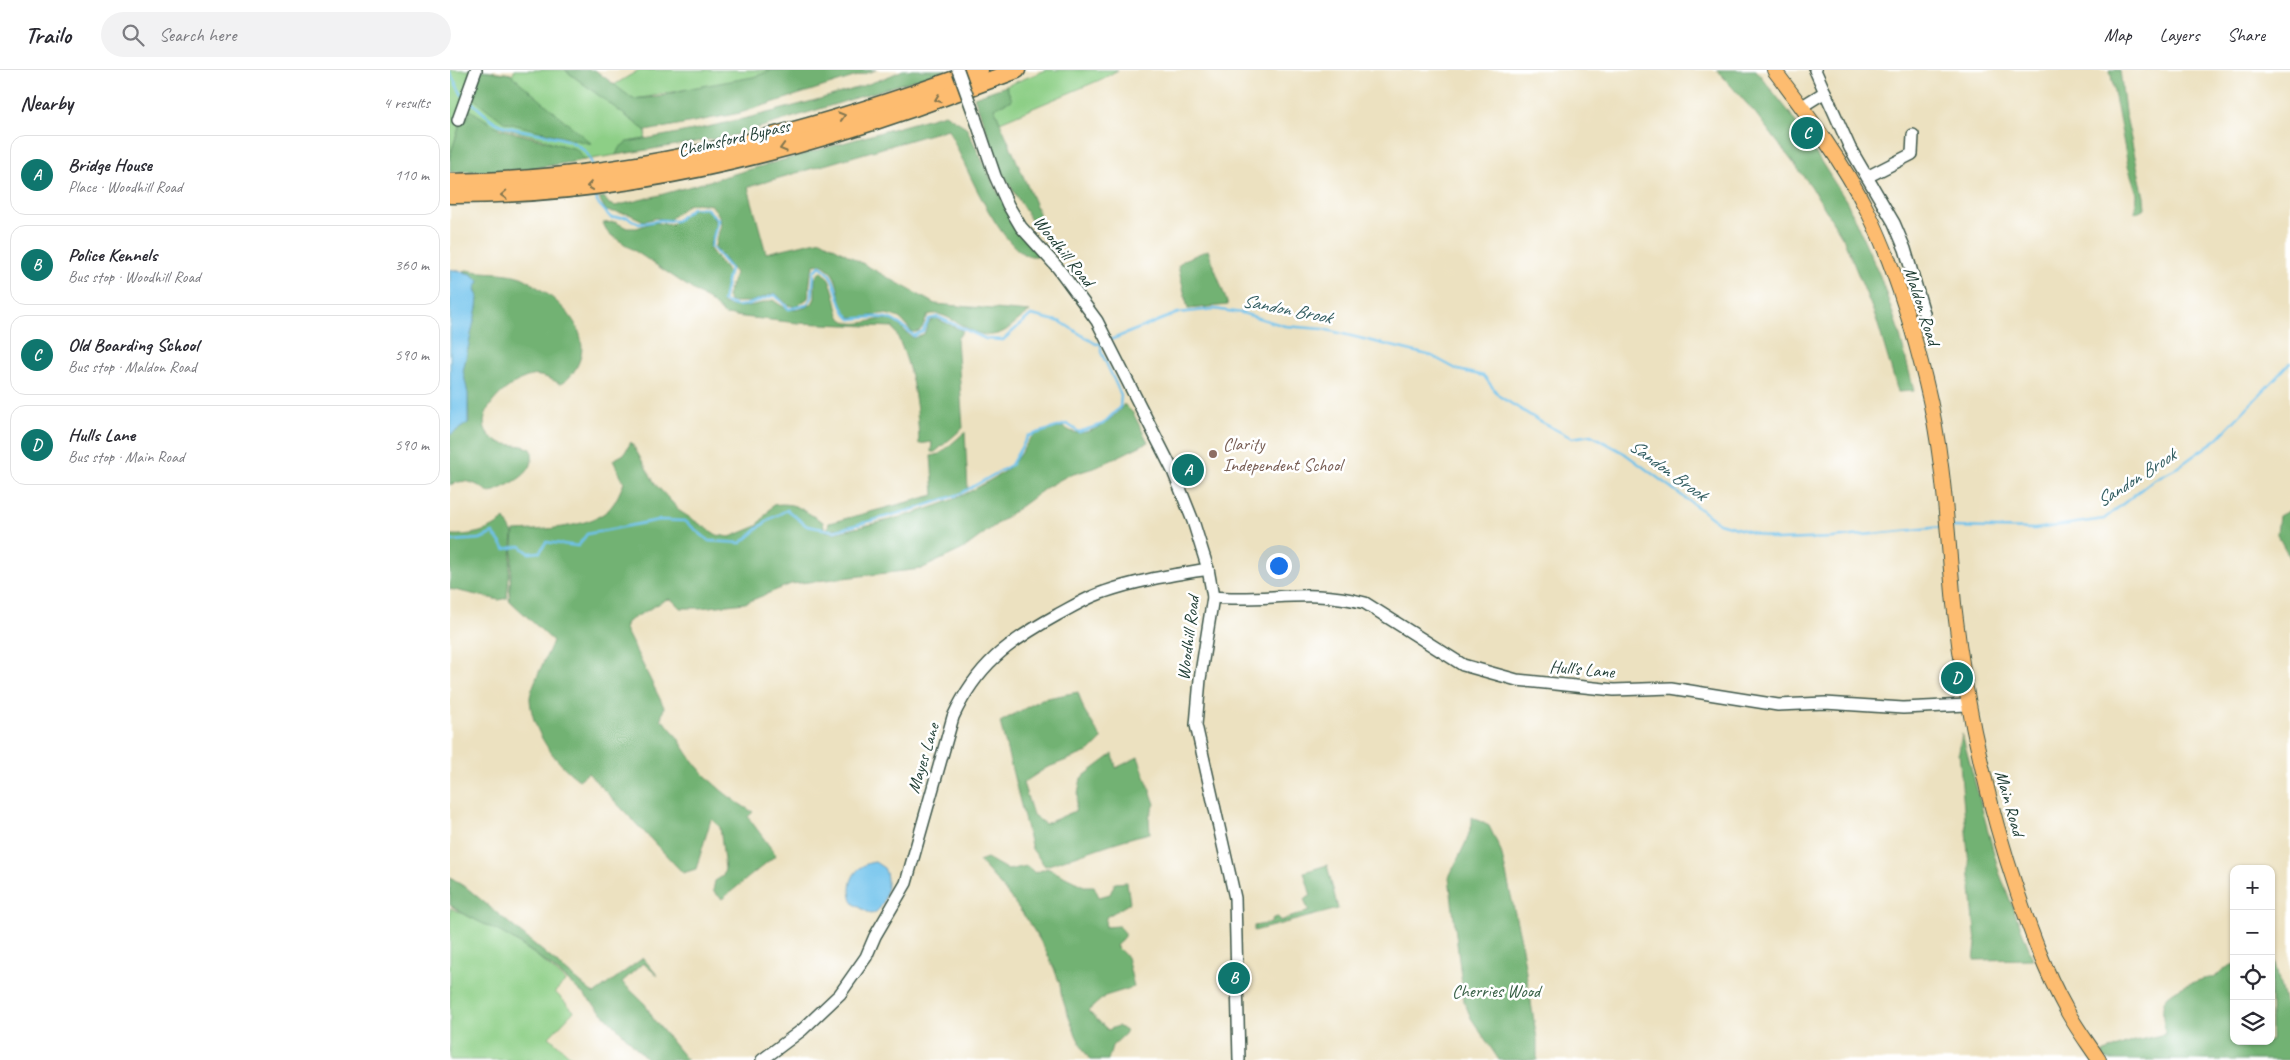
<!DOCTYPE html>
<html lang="en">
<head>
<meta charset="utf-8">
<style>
  :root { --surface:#fff; --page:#f2f2f3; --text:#2b2b33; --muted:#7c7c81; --line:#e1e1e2; --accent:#0f766e }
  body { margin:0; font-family:Caveat,sans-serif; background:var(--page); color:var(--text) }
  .controls { position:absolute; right:15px; bottom:15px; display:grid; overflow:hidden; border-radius:10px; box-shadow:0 1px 4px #0004 }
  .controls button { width:45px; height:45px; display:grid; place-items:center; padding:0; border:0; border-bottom:1px solid var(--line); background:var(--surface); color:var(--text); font:25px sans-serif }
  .you { position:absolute; left:828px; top:495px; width:18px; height:18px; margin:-12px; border:4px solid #fff; border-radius:50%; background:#1a73e8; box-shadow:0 0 0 8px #1a73e833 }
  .badge { display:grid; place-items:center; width:32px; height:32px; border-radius:50%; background:var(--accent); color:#fff; font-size:16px; font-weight:700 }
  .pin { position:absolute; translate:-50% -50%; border:2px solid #fff; box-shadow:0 1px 5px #0006 }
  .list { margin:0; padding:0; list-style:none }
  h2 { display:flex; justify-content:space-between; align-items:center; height:65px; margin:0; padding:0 20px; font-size:21px }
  h2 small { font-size:16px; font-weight:400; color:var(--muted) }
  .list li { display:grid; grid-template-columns:32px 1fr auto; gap:15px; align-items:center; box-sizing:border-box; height:80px; margin:0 10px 10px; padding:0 10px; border:1px solid var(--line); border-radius:15px }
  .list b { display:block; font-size:19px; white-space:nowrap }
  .list p { margin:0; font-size:16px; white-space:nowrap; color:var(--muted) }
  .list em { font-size:16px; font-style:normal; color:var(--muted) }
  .icon { flex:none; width:28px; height:28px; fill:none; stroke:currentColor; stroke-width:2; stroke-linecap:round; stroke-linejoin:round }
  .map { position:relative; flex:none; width:1840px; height:990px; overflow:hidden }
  header { display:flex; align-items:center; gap:30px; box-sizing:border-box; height:70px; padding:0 25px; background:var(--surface); border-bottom:1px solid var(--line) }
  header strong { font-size:24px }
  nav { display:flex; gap:28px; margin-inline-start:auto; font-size:18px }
  .search { width:350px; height:45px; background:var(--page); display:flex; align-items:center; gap:12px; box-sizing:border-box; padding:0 18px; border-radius:28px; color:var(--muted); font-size:19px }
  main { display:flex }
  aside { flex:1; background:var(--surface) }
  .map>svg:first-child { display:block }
  .green { fill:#8dcf86; stroke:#56865d }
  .forest { fill:#72b273; stroke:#487854 }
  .water { fill:#70c2ec; stroke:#488090 }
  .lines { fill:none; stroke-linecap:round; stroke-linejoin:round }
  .stream { stroke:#70c2ec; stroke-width:2.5 }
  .minor-casing { stroke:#3e5649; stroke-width:14 }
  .major-casing { stroke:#3e5649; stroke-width:16 }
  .highway-casing { stroke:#3e5649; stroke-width:19 }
  .minor { stroke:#fff; stroke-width:11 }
  .major { stroke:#fdbc6f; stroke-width:14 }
  .highway { stroke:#fdbc6f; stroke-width:16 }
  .minor-bridge-casing { stroke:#3e5649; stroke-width:14; stroke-linecap:butt }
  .minor-bridge { stroke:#fff; stroke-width:11 }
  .oneway { stroke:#83764f }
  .education-dot { fill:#8d6e63; stroke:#fff; stroke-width:2 }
  .labels { text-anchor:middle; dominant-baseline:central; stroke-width:5; stroke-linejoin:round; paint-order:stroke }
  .street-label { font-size:18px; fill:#1f3d34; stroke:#fff }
  .education-label { font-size:18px; fill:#785e54; stroke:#fff; text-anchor:start }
  .park-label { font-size:18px; fill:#3a6248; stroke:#fff }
  .water-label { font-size:19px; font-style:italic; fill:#335e62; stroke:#fff }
</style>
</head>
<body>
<header>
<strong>Trailo</strong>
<div class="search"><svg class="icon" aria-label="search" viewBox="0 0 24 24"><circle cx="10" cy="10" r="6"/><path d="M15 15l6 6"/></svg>Search here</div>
<nav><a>Map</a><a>Layers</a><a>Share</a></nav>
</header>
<main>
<aside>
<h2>Nearby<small>4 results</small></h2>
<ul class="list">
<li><span class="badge">A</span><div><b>Bridge House</b><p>Place · Woodhill Road</p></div><em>110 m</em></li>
<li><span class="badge">B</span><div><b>Police Kennels</b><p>Bus stop · Woodhill Road</p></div><em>360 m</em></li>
<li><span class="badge">C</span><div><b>Old Boarding School</b><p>Bus stop · Maldon Road</p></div><em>590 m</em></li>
<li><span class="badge">D</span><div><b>Hulls Lane</b><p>Bus stop · Main Road</p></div><em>590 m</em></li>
</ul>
</aside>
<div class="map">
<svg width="1840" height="990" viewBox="0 0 1840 990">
  <rect width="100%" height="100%" fill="#fff"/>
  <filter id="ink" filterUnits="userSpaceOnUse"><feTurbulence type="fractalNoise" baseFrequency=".02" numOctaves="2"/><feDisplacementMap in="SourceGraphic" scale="10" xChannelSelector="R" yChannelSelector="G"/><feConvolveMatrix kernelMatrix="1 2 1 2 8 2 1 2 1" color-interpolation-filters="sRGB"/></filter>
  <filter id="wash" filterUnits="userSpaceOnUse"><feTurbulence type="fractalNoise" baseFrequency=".0096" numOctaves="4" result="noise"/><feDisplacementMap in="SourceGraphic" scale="20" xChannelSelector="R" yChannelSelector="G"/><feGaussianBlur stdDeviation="1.12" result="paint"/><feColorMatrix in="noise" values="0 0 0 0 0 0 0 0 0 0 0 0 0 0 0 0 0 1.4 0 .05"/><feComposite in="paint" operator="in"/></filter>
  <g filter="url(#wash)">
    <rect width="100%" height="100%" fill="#ece1c0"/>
    <g class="green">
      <path d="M0 0H32L62 4 65 0H115L196 61 195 69 177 72 166 85 135 90C121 71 37 55 12 48L0 86Z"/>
      <path d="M189 0H323C300 13 270 13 244 18 223 21 204 27 183 29L164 15Z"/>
      <polygon points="596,0 668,0 652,9 550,52 544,37 562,30 556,16"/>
      <polygon points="0,838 52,862 87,886 116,911 105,922 124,941 99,967 125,990 0,990"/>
    </g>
    <g class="forest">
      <polygon points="31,0 60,4 142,74 54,52 23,28"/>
      <polygon points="115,0 145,0 183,29 208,27 241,18 303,7 323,0 426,0 290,43 196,61"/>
      <path d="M453 0H497L282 66 166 85 169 78 177 72C233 63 289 51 344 36 381 26 419 16 453 0Z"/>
      <polygon points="1267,0 1306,0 1339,42 1397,132 1430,206 1449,262 1464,321 1448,322 1426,248 1394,170 1361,116 1306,44"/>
      <polygon points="1660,0 1670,0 1675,42 1694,127 1695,138 1685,143 1687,124 1678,96"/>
      <polygon points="556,16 562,30 544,38 589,143 594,157 592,161 587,160 553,104 524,27"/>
      <polygon points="20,40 50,59 126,79 135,90 72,100 0,102 0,86 12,48 18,49"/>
      <path d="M495 44 516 57 547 121 591 186C584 186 577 187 572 183 543 163 514 92 498 59L298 117 316 183 371 170 485 234 580 242C568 248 560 261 547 264 522 272 498 237 478 245 472 254 474 263 462 262 458 258 454 251 449 248 445 246 434 243 430 244 423 245 403 252 397 244 384 228 394 206 371 194L364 195 361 203 358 228 346 237 338 235 325 223 301 232H280L277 227 285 203 265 177C267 159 279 154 261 135L247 133 237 135 219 150 206 148 194 151 179 144 156 141 149 128 154 127 159 134 165 136 210 125Z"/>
      <path d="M254 138 262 143 266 155 259 178 279 204 273 234C291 240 305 235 323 230 338 241 345 243 362 234L365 228V208L371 201C388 213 384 244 393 250 405 258 423 249 435 249 449 249 453 263 464 268L474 264 479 252 485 248 513 261 507 269 513 358 485 382H481L482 372 469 374C468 333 462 294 443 257L348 253 275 245 260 231 158 163 153 153 165 152 177 158H187L203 152 221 155 240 139Z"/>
      <polygon points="758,180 778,235 738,239 728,196 734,190"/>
      <path d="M17 200C35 204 54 201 71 207 77 209 82 214 87 217 114 234 145 265 126 298 122 305 117 311 110 314 102 309 90 304 81 306 57 311 12 352 47 371 58 377 70 373 81 379 89 404 60 414 40 423 27 414 16 407 0 415V365L19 352 18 324 13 301 27 237 28 226 25 218 29 211 21 204 13 201Z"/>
      <path d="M674 334 683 343 698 372 647 397 617 406 597 417 513 479 471 499 341 514 295 533 250 538H230L222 530 217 529 177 552 175 559 214 637 211 649C227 662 233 679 246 695 262 714 281 730 303 742L298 747 326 785 272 829 263 821 265 811 273 806 275 799 270 757 261 749 246 799 233 803 138 703 129 710C104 692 82 661 80 629 79 620 99 582 103 571L59 530 64 461C89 460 144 458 161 437 167 430 170 421 174 413L163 390 174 384 181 372 206 415 231 442 267 465 280 467 307 456 323 435C347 431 353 441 373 452L375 461 384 463C430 452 488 441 532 415 542 409 556 402 563 393 585 368 573 362 613 357 616 358 619 361 623 362 641 367 665 348 674 334Z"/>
      <polygon points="515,362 518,420 485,433 400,457 399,455 398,457 377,460 379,453 484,425 481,386 490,384"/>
      <polygon points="1840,440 1840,488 1827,464 1829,446"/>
      <path d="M55 449 63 464 57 528 49 530 0 519V465C20 466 39 462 55 449Z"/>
      <path d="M628 622 634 640 652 669 640 681 596 698 573 713 583 745 595 754 625 741 631 708 663 684 666 698 688 687 705 734 699 747 700 763C664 771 631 785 595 796L582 779 550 652 592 629Z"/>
      <polygon points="1512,664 1549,802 1583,889 1524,890 1526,874 1509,682"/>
      <polygon points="1022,747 1039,756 1051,781 1070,866 1087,969 1087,990 1049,990 1021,948 1014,931 999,807 1016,772 1022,754"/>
      <path d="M537 788 558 800 577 796 585 803 597 798 634 816H644L649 827 660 824 665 813 677 812 680 833 656 847 655 857 669 856 676 864 666 876 677 887 684 917 655 926 638 941 658 960 668 956 677 962 662 976 658 990H640C627 971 619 949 612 927 610 921 611 914 608 909 592 864 561 826 529 791Z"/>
      <polygon points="877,795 888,839 804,861 804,856 821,853 823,848 828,847 830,851 859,841 854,829 861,826 854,802"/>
      <path d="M0 808 17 818 144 924 193 888 208 906 193 893 172 912 195 934 204 950 237 990H198C158 948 116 903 67 872 46 858 21 850 0 835Z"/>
      <path d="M1821 878 1840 955V990H1656L1652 983 1681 972 1715 964C1714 954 1711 942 1714 932 1717 921 1754 906 1764 908L1772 900 1784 894V971H1821Z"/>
    </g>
    <g class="water">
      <polygon points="0,199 21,204 29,211 25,219 28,227 27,237 13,301 18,324 18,353 0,365"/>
      <path d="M425 792 434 798C441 810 436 841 421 844L404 834C394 816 404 794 425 792Z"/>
    </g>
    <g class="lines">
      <g class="stream">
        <polyline points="0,3 12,25"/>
        <path d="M19 30C28 37 38 49 49 54 74 66 136 60 142 96"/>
        <path d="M146 122 147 132 161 148 177 147 189 154 211 150 226 151 242 138H256L268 150 261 176 280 198 273 231 286 236 296 235 325 225 339 239 357 235 362 227 364 201 370 196C391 208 384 235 401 249 432 246 440 243 464 266L473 261 479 249 488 247 536 269 553 270 581 245 611 252 646 274 655 273"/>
        <polyline points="660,270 728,243 764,239 792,243 835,256 873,259 982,286 1008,300 1034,306 1049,326 1091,352 1122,368 1141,365 1174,383 1269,453 1328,470 1383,468 1492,457"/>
        <polyline points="1503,457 1585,459 1654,449 1703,410 1728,397 1767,369 1840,293"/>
        <polyline points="0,471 30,469 43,463 55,479 70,476 79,483 90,482 96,472 128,476 137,464 209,450 235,451 259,471 291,473 318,450 337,440 357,456 384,461 468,438 510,424 561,395 578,366 617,354 629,362 653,354 670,337 671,325 651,282 651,275"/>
      </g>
    </g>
  </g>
  <g filter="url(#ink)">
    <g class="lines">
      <defs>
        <g id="minor">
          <polyline points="1365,0 1400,78 1444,153 1455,179 1474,243"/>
          <polyline points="1351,37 1375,22"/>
          <polyline points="525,47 545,106 558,135 571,157 608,198 647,251 723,401 743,451 758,499 763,527 750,609 746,655 785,828 789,990"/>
          <polyline points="8,50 26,0"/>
          <polyline points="1417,107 1462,84 1463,65"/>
          <path d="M763 527C816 532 860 518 915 533L1013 595 1067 610 1164 620 1221 618 1328 635 1375 633 1453 638 1517 635"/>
          <path d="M312 990 352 960 390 924 416 887 425 866 456 813 503 647C527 595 558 572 607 545 622 537 638 527 654 522 688 510 723 505 758 499"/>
        </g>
        <path id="major" d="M1324 0C1358 45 1393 92 1418 142 1444 195 1462 255 1476 313 1494 385 1497 460 1504 534 1515 633 1536 729 1568 824 1581 862 1595 901 1615 937 1624 955 1638 973 1649 990"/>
        <g id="highway">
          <path d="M0 112C185 110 357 63 530 0"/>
          <path d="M0 125C157 126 316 90 464 38 498 26 532 13 567 0"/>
        </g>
      </defs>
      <use href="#minor" class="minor-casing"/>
      <use href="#major" class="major-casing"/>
      <use href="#highway" class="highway-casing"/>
      <use href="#minor" class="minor"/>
      <use href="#major" class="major"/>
      <use href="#highway" class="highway"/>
      <defs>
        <polyline id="minor-bridge" points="508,0 525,47"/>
      </defs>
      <use href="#minor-bridge" class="minor-bridge-casing"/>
      <use href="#minor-bridge" class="minor-bridge"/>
    </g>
    <defs><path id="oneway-chevron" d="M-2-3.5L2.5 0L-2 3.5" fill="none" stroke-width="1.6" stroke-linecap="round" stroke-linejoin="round" transform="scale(1.25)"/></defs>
    <g class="oneway">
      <use href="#oneway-chevron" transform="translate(488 29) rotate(159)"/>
      <use href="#oneway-chevron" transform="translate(392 46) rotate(-17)"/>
      <use href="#oneway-chevron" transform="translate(333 78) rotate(164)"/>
      <use href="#oneway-chevron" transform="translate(140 116) rotate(172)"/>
      <use href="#oneway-chevron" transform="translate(54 125) rotate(177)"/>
    </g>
  </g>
  <circle class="education-dot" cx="763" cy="384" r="5"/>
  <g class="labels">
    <g class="street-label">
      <text transform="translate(284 68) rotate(-13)">Chelmsford Bypass</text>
      <text transform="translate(614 181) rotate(51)">Woodhill Road</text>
      <text transform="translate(1472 236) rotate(72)">Maldon Road</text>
      <text transform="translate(738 568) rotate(-83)">Woodhill Road</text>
      <text transform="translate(1132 599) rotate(5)">Hull's Lane</text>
      <text transform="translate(473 688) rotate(-73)">Mayes Lane</text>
      <text transform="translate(1560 733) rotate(74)">Main Road</text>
    </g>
    <g class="education-label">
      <text x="773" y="374">Clarity<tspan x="773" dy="21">Independent School</tspan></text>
    </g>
    <g class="park-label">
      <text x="1046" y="921">Cherries Wood</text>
    </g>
    <g class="water-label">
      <text transform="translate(837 239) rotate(11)">Sandon Brook</text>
      <text transform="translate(1218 400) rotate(36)">Sandon Brook</text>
      <text transform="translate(1686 408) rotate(-33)">Sandon Brook</text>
    </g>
  </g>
</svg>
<div class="controls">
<button>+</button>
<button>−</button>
<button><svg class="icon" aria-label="locate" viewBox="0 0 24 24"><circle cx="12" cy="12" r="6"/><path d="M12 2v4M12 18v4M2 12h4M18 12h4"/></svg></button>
<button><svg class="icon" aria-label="layers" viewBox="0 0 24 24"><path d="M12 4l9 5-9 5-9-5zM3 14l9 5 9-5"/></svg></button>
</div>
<div class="you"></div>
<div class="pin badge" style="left:738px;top:400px">A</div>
<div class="pin badge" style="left:784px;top:908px">B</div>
<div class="pin badge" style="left:1357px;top:63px">C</div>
<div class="pin badge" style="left:1507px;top:608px">D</div>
</div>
</main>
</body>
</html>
